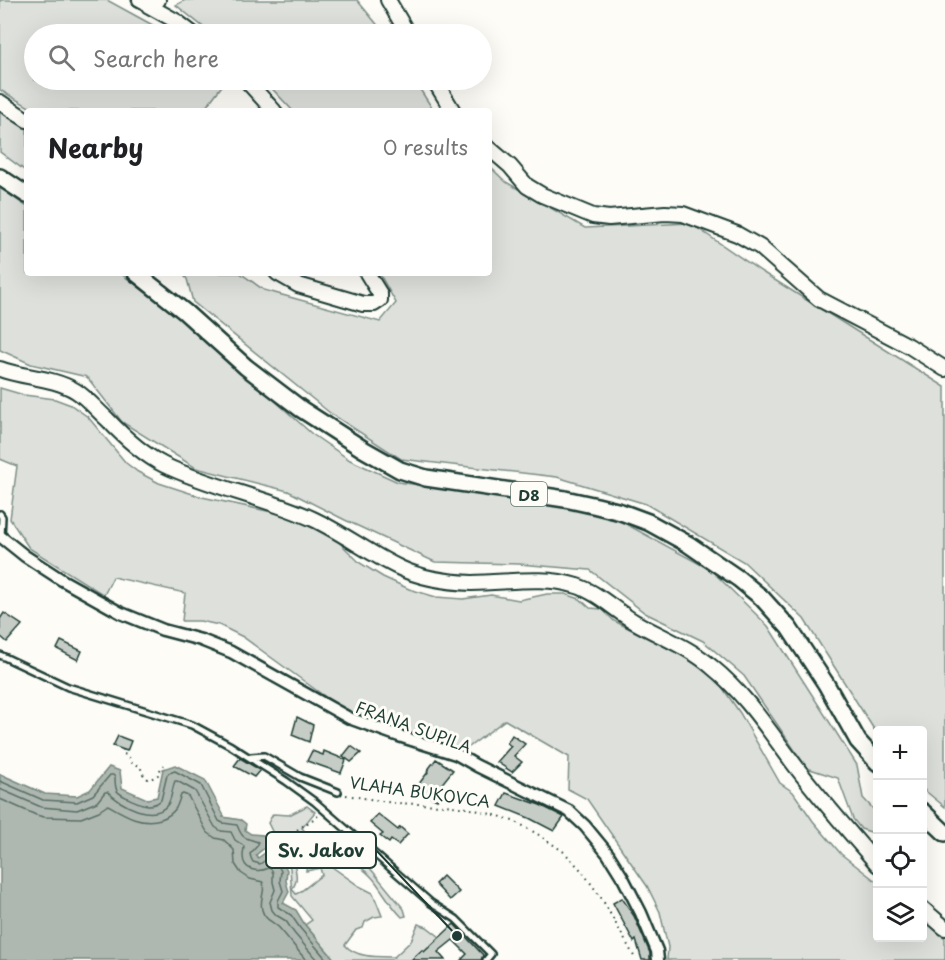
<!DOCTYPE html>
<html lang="en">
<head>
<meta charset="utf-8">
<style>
  :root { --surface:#fff; --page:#f6f6f6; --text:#202124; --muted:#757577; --line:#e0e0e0 }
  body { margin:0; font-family:"Playpen Sans",sans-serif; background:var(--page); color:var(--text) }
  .controls { position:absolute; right:18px; bottom:18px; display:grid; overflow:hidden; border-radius:6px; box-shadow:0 6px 24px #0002 }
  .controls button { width:54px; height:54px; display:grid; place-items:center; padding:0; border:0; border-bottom:2px solid var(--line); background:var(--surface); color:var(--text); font:30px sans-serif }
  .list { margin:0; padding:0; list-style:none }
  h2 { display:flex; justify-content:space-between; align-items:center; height:78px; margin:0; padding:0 24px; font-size:26px }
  h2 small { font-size:20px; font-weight:400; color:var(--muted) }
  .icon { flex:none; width:33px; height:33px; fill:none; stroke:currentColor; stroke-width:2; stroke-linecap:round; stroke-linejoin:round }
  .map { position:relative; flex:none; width:945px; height:960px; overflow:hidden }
  .search { position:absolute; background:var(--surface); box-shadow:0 6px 24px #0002; left:24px; top:24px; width:468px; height:66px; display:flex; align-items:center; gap:15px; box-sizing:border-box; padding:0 21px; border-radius:33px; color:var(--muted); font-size:22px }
  .panel { position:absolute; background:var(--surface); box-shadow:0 6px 24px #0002; left:24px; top:108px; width:468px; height:168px; border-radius:6px }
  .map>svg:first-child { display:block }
  .green { fill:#dde0db; stroke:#7e8e88; stroke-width:1.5 }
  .water { fill:#aeb8b1; stroke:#75877f; stroke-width:1.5 }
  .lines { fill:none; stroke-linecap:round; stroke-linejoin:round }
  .shore { stroke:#586e66; stroke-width:1.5 }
  .building { fill:#c6cdc7; stroke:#1f3d34; stroke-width:1.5 }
  .lane-casing { stroke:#1f3d34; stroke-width:10 }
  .street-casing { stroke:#1f3d34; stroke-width:15 }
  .secondary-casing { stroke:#1f3d34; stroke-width:18 }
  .primary-casing { stroke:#1f3d34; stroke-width:20 }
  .path { stroke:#1f3d34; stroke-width:2; stroke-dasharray:1.5 4.5; stroke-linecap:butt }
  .lane { stroke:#fdfcf7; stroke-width:5 }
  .street { stroke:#fdfcf7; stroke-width:10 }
  .secondary { stroke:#fdfcf7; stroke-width:14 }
  .primary { stroke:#fdfcf7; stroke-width:15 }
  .labels { text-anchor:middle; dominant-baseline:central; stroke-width:6; stroke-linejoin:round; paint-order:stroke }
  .shield { fill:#fdfcf7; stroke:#62766e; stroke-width:1.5 }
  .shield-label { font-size:15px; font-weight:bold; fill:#1f3d34 }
  .street-label { font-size:16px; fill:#1f3d34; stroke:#fdfcf7 }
  .leader { fill:none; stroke:#1f3d34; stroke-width:2 }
  .callout-dot { fill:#1f3d34; stroke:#fdfcf7; stroke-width:2 }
  .callout { fill:#fdfcf7; stroke:#1f3d34; stroke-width:2 }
  .callout-label { font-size:18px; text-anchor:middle; font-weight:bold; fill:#1f3d34 }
</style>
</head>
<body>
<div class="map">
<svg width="945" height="960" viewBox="0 0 945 960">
  <rect width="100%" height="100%" fill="#fdfcf7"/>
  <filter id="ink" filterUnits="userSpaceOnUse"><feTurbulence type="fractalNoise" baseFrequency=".0167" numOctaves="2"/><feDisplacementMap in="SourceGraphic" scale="12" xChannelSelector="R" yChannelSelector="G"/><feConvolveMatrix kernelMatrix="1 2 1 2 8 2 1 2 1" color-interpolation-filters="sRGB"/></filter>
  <g filter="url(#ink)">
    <g class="green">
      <polygon points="0,0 107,0 169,34 34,34 34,80 221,80 224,83 203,111 36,111 0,90"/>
      <polygon points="185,0 357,0 385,34 212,34 176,5"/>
      <polygon points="264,80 414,80 434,111 293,111"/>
      <polygon points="0,111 27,128 27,172 0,152"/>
      <polygon points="489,166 506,182 585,228 690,223 762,272 945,387 945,807 923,789 922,730 878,730 877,734 804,619 744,562 646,504 557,477 401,459 330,413 193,302 187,279 182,273 240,273 264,290 380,322 396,303 379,273 489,273"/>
      <polygon points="0,188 27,207 27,273 120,273 204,337 312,434 350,460 398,482 554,504 613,517 711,570 768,626 857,765 863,798 877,813 877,834 861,829 853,819 838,778 807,768 744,676 703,641 645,613 590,570 519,564 435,562 345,520 288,491 196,468 122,422 87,377 31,364 0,350"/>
      <polygon points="0,388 24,395 55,399 71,405 88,417 126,463 138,472 159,483 202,497 309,520 336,539 360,563 383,577 409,589 436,597 463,599 491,595 519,600 547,594 565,594 580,599 590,608 602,609 614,621 671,650 691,658 707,670 720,684 740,713 780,783 793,792 813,821 841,854 877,882 878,938 922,938 923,916 945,938 945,960 667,960 668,947 660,912 647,886 587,799 568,789 569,757 505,720 465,750 406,735 365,722 327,698 243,637 219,625 200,621 182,621 185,593 113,577 104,595 29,548 10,519 17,466 0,459"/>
      <path d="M307 806 315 812 302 828 309 836C306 839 301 842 298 846 286 861 304 874 292 889L296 894C306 889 313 881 322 875L320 868 306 871 307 852 320 849 337 838 345 848 370 868 404 909 406 916 402 917C391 906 384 893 375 881 365 868 349 859 336 850L331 853 328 864 359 886 373 893 382 916 374 917 365 922 363 928 356 930 345 945C356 958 378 957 394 957L411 941 418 924 427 927 440 937 424 952 422 950 415 957 417 960H335L305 925 312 920 292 896 290 868 268 823 273 814 289 815Z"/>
    </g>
    <polygon class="water" points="175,765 205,780 224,816 223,817 241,820 246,824 245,830 251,834 263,835 269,844 256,855 258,858 274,846 287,870 286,881 289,892 283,903 296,910 305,925 335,960 0,960 0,774 45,794 77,796 90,790 109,767 120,771 122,788 147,799 157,797 163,769"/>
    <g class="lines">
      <g class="shore">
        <path d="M0 781 43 800 77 802 93 795 110 775H113L115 777C115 781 115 787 117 791 121 796 142 805 148 805 153 805 158 803 161 800L167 775 169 773 175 771 201 785 219 821 223 823 237 825C243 840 244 837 258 842V845L250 854 251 858 253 862 260 864 270 857 274 858 281 871 280 881 283 891 278 901V907L291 915 300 928 327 960"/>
        <path d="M0 789 41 807 77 810 97 802 105 792H108C119 804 154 824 168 804 172 798 172 788 175 781H177L195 791 215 827 221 831 231 832 235 840 244 846C244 850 243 853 243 856 243 871 258 873 269 868L271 869 273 873V882L275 890 270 902 272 910 276 915 286 921 294 933 317 960"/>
        <path d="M0 799 36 815 44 817 81 818 99 811 108 805C125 815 141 825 161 819 167 817 172 814 176 808 178 804 179 800 181 795L183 794 188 796 207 832 215 838 224 840 234 850 235 864 241 873 250 879 263 882C266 891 259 899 262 910 265 921 275 922 281 930 290 940 297 950 306 960"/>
      </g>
    </g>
    <g class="building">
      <polygon points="4,613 22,625 7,642 0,636 0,619"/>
      <polygon points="61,641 82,651 78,660 57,649"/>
      <polygon points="297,717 313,725 309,742 292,735"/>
      <polygon points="512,735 525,744 514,756 522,762 512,772 497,762 511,746 507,743"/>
      <polygon points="118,736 131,741 127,751 113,746"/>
      <polygon points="351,746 361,753 351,762 343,756"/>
      <polygon points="312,751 323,755 324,751 346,760 341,773 307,761"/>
      <polygon points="240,758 260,770 254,777 234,766"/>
      <polygon points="436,759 453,770 440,786 447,790 437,800 415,789 428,772 427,771"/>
      <polygon points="506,793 540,805 564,817 554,831 529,818 499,806"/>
      <polygon points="378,814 398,830 400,827 408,834 398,845 391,840 389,843 380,836 383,834 370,823"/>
      <polygon points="443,876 459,892 450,900 435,884"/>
      <polygon points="622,898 634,916 650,953 650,960 642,960 636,940 634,942 613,903"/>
      <polygon points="454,924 483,955 481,960 461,960 467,954 453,940 438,952 445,960 411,960 422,950 424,952"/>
    </g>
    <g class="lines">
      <defs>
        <g id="lane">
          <polyline points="0,514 2,517 1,537"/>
          <polyline points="0,655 68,687 192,725 231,746 286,781 315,802 431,903 456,919 491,954 486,960"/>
          <polyline points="251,757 264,756 300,777 338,792"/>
        </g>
        <g id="street">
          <polyline points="138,0 149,6"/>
          <polyline points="0,536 25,556 62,580 121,613 163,630 201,640 231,652 349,718 399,736 456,754 477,766 569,811 585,826 608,854 623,878 641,913 657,951 658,960"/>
        </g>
        <g id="secondary">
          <polyline points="158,0 149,6 176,21 193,34"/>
          <polyline points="388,0 408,34"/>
          <polyline points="246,80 274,111"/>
          <polyline points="434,80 453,111"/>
          <polyline points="0,102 27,120"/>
          <polyline points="489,148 510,166 527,186 542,195 593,216 609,218 665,213 683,214 737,234 760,247 819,299 909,346 945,369"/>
          <polyline points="277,273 298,285 363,304 374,304 380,300 380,294 367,273"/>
          <path d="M0 369C24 378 53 377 76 391 87 398 97 410 107 419 124 437 142 454 164 465 212 488 265 497 313 519 343 533 370 554 400 568 423 579 447 582 472 583 507 583 542 575 577 586 597 592 616 611 635 622 661 637 689 647 712 667 748 696 772 736 800 772 825 804 851 834 878 865"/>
          <polyline points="922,908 945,928"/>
        </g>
        <g id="primary">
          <polyline points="0,177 27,195"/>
          <polyline points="136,273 185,312 246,367 301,409 363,449 400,470 426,478 565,499 597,506 621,512 648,522 688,544 739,579 762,598 789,628 826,684 858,741 878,763"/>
          <polyline points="922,811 945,833"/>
        </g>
      </defs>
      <use href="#lane" class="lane-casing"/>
      <use href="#street" class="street-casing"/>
      <use href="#secondary" class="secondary-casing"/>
      <use href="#primary" class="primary-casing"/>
      <g class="path">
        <polyline points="123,749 123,754 128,755 132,763 140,766 143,774 149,780 158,775 160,770 164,765"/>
        <polyline points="346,795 393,803 445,805 467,808 499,816 518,823 539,835 564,852 582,871 602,899 636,960"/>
        <polyline points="279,843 297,857 288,838 299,850 303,847 291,834 318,816"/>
      </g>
      <use href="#lane" class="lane"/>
      <use href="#street" class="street"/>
      <use href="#secondary" class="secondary"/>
      <use href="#primary" class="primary"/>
    </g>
  </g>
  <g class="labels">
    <rect class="shield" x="511" y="482" width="36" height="24" rx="4.5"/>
    <g class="shield-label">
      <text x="529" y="494">D8</text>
    </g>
    <g class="street-label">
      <text transform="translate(414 726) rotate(20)">FRANA SUPILA</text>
      <text transform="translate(420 791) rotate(8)">VLAHA BUKOVCA</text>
    </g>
  </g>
  <path class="leader" d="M457 936L376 850"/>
  <circle class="callout-dot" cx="457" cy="936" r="6"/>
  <rect class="callout" x="266" y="832" width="110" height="36" rx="6"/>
  <g class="callout-label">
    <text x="321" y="857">Sv. Jakov</text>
  </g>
</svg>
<div class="controls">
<button>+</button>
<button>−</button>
<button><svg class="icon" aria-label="locate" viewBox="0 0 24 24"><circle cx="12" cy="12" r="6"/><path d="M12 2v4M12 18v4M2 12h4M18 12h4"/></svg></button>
<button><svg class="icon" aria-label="layers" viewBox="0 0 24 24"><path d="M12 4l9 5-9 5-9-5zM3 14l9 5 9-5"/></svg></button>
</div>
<div class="search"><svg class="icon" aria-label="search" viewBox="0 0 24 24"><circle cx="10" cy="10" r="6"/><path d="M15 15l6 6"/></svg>Search here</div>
<section class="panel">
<h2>Nearby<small>0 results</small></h2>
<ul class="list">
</ul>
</section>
</div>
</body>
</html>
